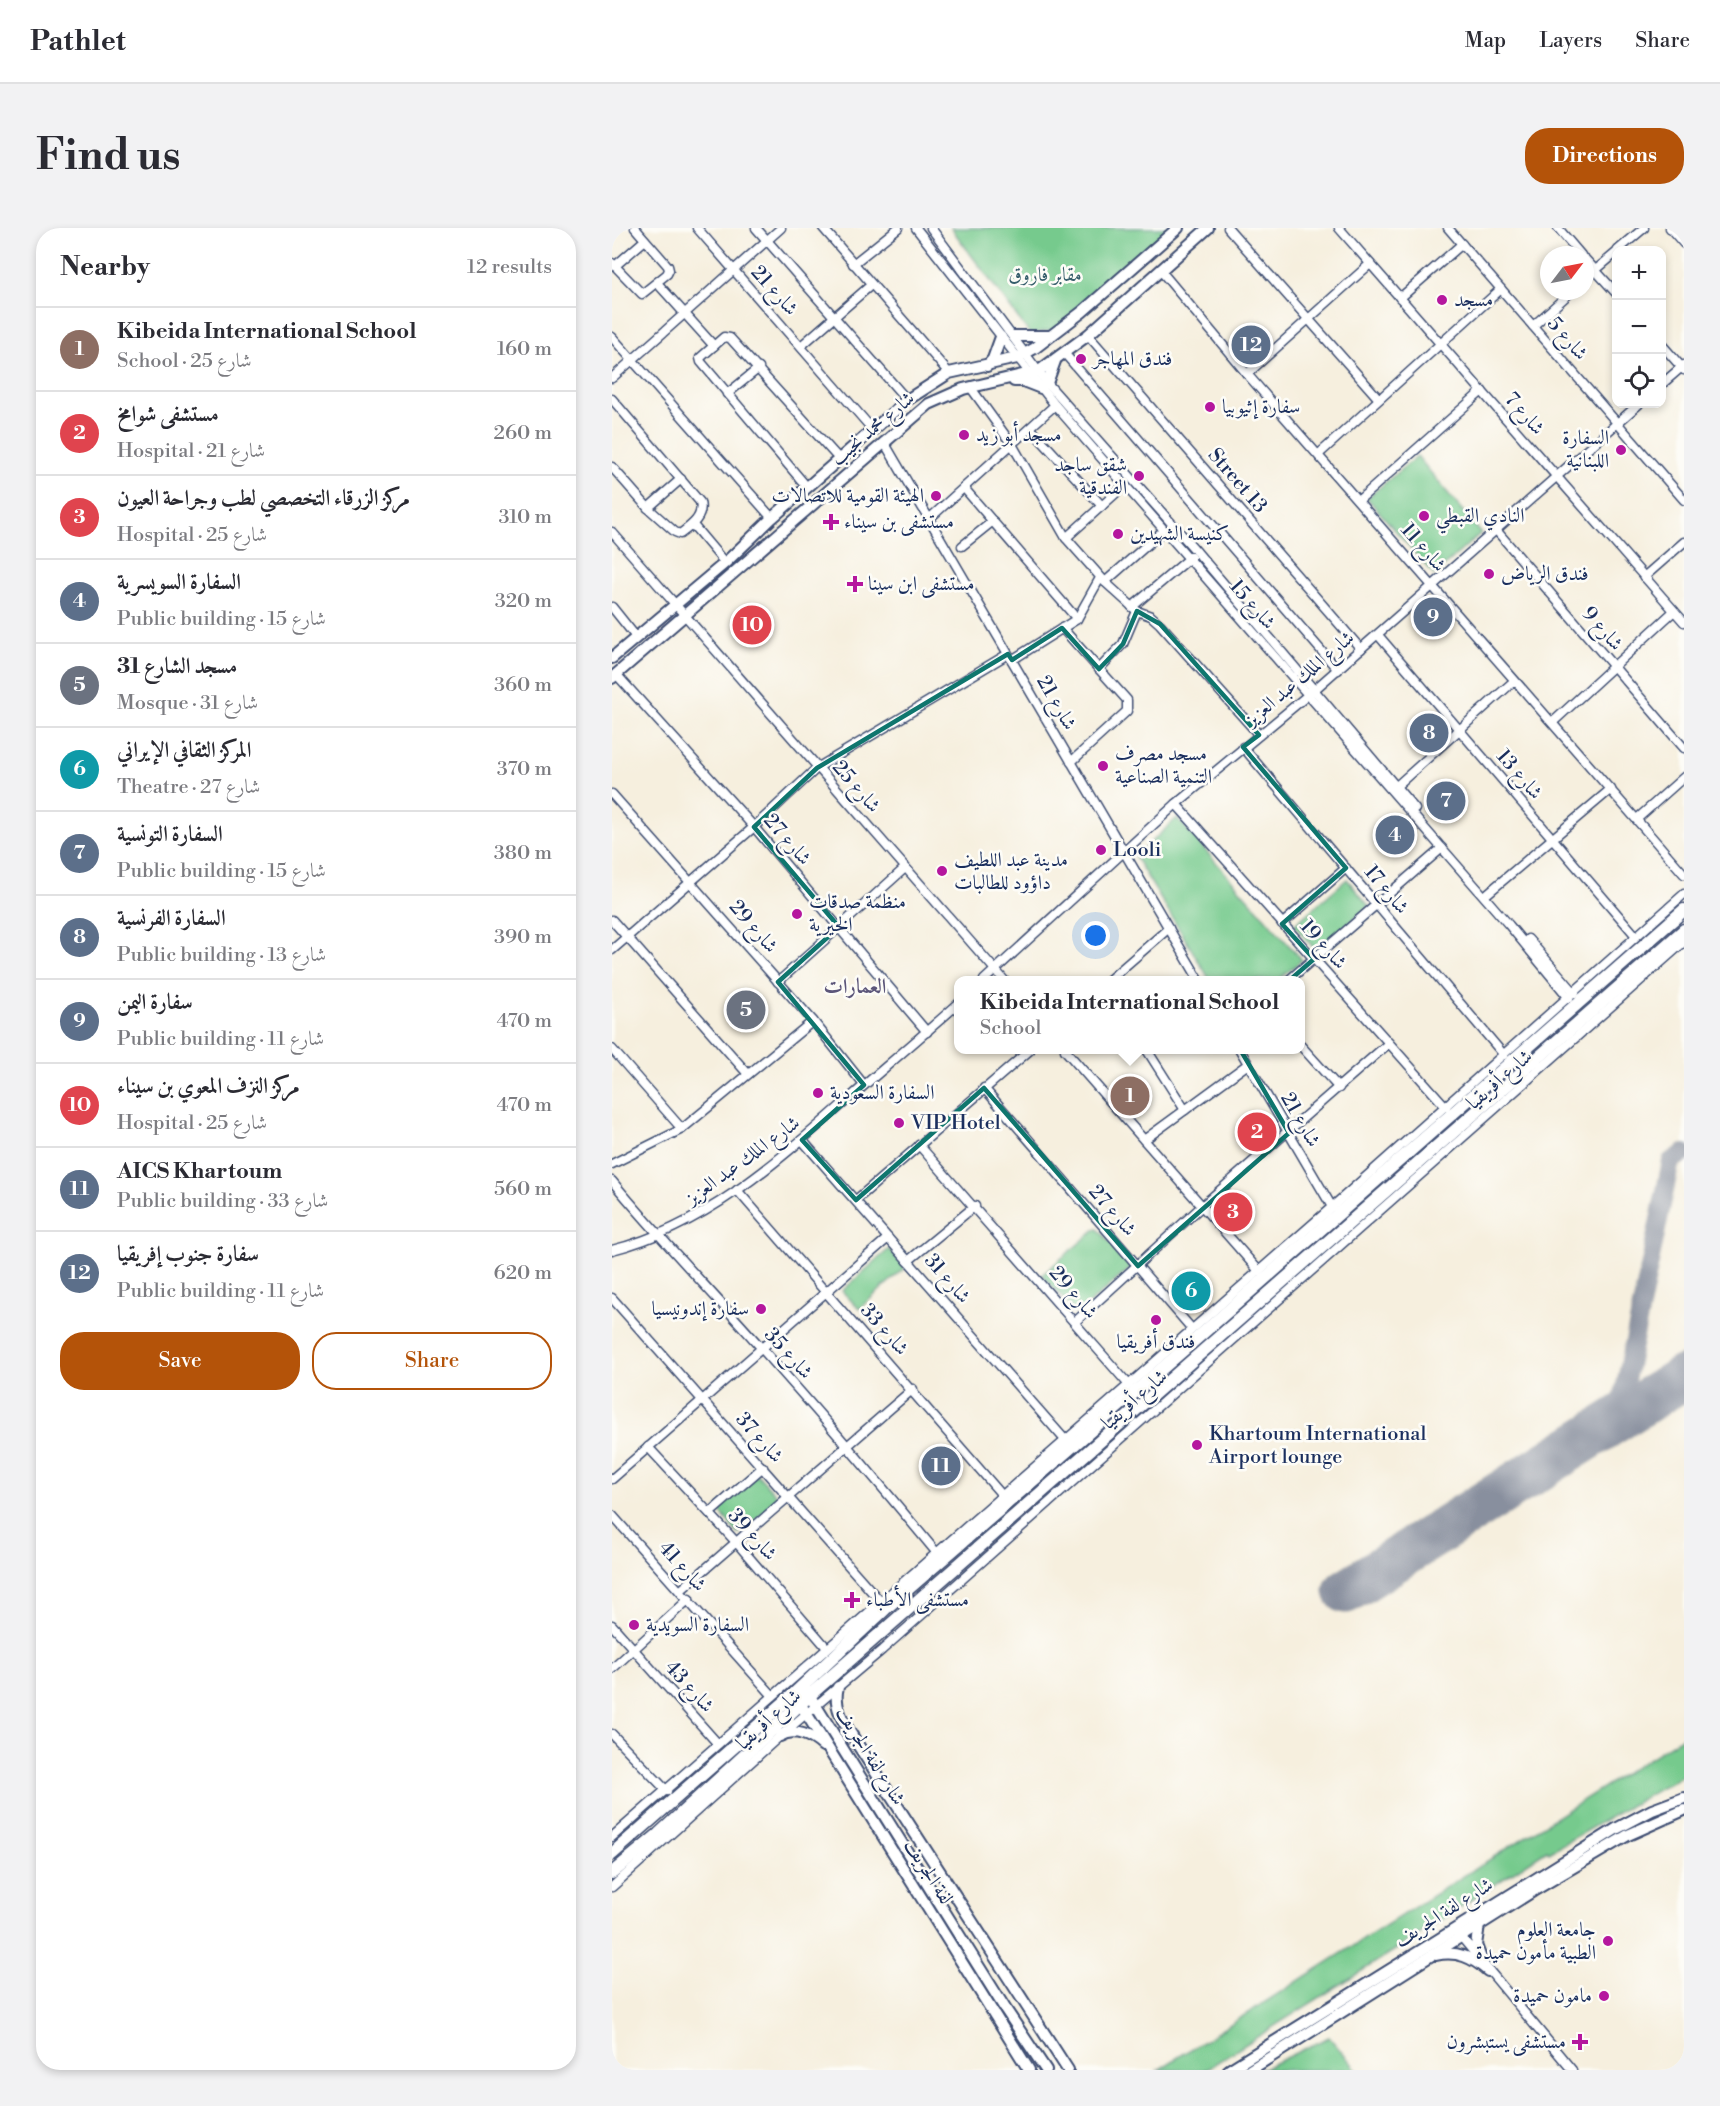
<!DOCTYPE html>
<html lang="en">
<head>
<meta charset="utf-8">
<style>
  :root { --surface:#fff; --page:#f2f2f3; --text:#2b2b33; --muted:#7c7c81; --line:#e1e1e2; --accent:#b45309 }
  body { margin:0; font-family:"Libre Bodoni",Amiri,serif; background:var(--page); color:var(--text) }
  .controls { position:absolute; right:18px; top:18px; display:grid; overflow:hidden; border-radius:12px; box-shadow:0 3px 9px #0003 }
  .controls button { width:54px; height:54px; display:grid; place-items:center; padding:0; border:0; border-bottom:2px solid var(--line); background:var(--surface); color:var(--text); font:30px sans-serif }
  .compass { position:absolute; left:928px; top:18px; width:54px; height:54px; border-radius:50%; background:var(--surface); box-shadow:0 3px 9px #0003; rotate:58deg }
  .you { position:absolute; left:484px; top:708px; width:21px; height:21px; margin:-15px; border:4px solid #fff; border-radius:50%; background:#1a73e8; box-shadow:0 0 0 9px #1a73e833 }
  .badge { display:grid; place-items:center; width:39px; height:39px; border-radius:50%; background:var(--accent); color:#fff; font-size:20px; font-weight:700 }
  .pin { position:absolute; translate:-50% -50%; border:3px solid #fff; box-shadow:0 2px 6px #0006 }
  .popup { position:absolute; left:342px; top:748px; width:351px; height:78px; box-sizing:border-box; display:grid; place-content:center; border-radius:12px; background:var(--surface); filter:drop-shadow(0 2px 4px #0005); font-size:20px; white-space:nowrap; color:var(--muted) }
  .popup b { font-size:22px; color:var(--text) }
  .popup::after { content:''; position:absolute; left:50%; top:100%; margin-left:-12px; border:12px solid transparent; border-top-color:var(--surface) }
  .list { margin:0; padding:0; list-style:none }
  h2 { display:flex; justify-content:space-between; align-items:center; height:78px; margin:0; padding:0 24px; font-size:26px }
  h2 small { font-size:20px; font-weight:400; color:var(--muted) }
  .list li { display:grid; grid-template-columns:39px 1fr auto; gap:18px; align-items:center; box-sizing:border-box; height:84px; padding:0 24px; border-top:2px solid var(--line) }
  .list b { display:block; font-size:22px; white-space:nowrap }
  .list p { margin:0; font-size:20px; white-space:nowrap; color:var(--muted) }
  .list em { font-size:20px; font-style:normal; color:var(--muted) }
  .actions { display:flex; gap:12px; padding:18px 24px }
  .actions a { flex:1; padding:14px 0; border:2px solid var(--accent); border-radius:24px; text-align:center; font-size:21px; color:var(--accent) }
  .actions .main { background:var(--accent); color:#fff }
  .icon { flex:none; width:33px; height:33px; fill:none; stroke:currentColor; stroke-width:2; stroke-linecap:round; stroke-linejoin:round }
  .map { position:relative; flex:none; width:1072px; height:1842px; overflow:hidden; border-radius:24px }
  header { display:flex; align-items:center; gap:36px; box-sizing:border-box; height:84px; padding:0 30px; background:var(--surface); border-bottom:2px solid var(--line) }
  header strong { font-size:28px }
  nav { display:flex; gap:33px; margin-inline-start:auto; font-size:21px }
  .intro { display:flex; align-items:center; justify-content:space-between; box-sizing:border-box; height:144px; padding:0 36px }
  h1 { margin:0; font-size:42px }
  .button { padding:15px 27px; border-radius:24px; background:var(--accent); color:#fff; font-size:21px; font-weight:700 }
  main { display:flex; gap:36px; padding:0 36px }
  aside { flex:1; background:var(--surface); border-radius:24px; box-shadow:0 3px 9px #0003 }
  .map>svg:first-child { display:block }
  .green { fill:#76ca8d; stroke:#487c76; stroke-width:1.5 }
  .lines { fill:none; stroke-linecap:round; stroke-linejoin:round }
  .taxiway { stroke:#888f9e; stroke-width:18 }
  .runway { stroke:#888f9e; stroke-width:45 }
  .minor-casing { stroke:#3c4c71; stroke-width:11 }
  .major-casing { stroke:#3c4c71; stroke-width:14 }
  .highway-casing { stroke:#3c4c71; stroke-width:15 }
  .minor { stroke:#fff; stroke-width:8 }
  .major { stroke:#fff; stroke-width:10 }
  .highway { stroke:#fff; stroke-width:12 }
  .marked { fill:none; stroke:#0f766e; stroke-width:4.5; stroke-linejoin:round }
  .poi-dot { fill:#b5179e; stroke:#fdfcf7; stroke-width:2 }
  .labels { text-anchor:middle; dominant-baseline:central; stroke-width:5; stroke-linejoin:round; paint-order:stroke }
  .park-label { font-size:20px; fill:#365e6c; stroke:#fdfcf7 }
  .street-label { font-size:20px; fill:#1b2f5e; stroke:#fdfcf7 }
  .poi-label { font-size:20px; fill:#1b2f5e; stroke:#fdfcf7; text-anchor:start }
  .neighbourhood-label { font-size:21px; font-weight:bold; fill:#5c567a; stroke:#fdfcf7 }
</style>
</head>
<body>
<header>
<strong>Pathlet</strong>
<nav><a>Map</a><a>Layers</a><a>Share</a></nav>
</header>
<div class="intro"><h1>Find us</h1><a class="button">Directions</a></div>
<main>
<aside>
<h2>Nearby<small>12 results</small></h2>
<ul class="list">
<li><span class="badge" style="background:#8d6e63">1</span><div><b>Kibeida International School</b><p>School · شارع 25</p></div><em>160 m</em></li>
<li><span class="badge" style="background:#e0444e">2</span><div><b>مستشفى شوامخ</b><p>Hospital · شارع 21</p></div><em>260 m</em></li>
<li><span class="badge" style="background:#e0444e">3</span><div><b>مركز الزرقاء التخصصي لطب وجراحة العيون</b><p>Hospital · شارع 25</p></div><em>310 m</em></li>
<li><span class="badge" style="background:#5c6f8a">4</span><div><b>السفارة السويسرية</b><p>Public building · شارع 15</p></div><em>320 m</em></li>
<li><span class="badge" style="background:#6b7280">5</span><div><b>مسجد الشارع 31</b><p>Mosque · شارع 31</p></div><em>360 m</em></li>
<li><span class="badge" style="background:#0f9aa8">6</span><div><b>المركز الثقافي الإيراني</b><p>Theatre · شارع 27</p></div><em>370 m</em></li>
<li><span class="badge" style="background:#5c6f8a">7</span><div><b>السفارة التونسية</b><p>Public building · شارع 15</p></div><em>380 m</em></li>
<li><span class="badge" style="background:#5c6f8a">8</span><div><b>السفارة الفرنسية</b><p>Public building · شارع 13</p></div><em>390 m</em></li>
<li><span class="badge" style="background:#5c6f8a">9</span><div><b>سفارة اليمن</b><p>Public building · شارع 11</p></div><em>470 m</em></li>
<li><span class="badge" style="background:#e0444e">10</span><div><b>مركز النزف المعوي بن سيناء</b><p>Hospital · شارع 25</p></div><em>470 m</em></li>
<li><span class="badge" style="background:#5c6f8a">11</span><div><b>AICS Khartoum</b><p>Public building · شارع 33</p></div><em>560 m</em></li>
<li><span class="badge" style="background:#5c6f8a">12</span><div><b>سفارة جنوب إفريقيا</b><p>Public building · شارع 11</p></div><em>620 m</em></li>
</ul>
<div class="actions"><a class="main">Save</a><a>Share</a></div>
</aside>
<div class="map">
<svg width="1072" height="1842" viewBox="0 0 1072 1842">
  <rect width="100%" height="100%" fill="#fdfcf7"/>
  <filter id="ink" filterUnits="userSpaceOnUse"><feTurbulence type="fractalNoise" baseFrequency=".0167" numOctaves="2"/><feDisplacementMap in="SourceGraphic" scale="12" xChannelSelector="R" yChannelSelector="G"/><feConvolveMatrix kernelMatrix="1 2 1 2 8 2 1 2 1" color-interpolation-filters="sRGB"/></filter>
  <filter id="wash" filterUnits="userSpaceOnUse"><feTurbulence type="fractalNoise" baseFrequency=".008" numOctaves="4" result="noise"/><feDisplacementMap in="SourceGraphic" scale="24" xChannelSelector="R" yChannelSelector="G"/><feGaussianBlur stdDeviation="1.35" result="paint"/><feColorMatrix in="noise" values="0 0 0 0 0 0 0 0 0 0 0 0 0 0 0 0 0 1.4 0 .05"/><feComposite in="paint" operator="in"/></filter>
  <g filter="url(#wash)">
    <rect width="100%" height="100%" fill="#f6efde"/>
    <g class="green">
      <polygon points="339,0 565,0 445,101 418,106"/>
      <polygon points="805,228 869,305 822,347 755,270"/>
      <polygon points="565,590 690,732 666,752 598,752 523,629"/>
      <polygon points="735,651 757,678 705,724 682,697"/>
      <polygon points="485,1000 520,1039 465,1086 430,1047"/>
      <polygon points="277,1021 294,1039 247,1081 230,1063"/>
      <polygon points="145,1246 168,1271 126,1306 105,1280"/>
      <polygon points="1072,1508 1072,1547 937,1624 935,1622 802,1710 593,1842 546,1842"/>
      <polygon points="717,1809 745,1842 648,1842"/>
    </g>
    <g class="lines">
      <polyline class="taxiway" points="1006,1191 1059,933 1072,925"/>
      <polyline class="runway" points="734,1363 1072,1149"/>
    </g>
  </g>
  <g filter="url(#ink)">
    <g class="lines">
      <defs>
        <g id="minor">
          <polyline points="85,0 261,202"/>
          <polyline points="144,0 295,172"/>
          <polyline points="211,0 337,145"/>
          <polyline points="304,0 443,177 897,697 957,770"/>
          <polyline points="319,0 435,155 585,324 803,581"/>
          <polyline points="616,0 767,171"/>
          <polyline points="727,0 1072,394"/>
          <polyline points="836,0 1072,272"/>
          <polyline points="946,0 969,27"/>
          <polyline points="1058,0 1072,16"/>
          <polyline points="1006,22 1032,0"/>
          <polyline points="973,31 1005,66"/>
          <polyline points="0,35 30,66 55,46 57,42 56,38 23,0"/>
          <polyline points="241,36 286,0"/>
          <polyline points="3,38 33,12"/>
          <polyline points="549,43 635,146 1072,646"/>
          <polyline points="973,51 1005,24"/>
          <polyline points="46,56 102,118"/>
          <polyline points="788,70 850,16"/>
          <polyline points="921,98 960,63"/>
          <polyline points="476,107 749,421"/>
          <polyline points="0,109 160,290"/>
          <polyline points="1050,117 1072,142"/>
          <polyline points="189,118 259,57"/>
          <polyline points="453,126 726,442"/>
          <polyline points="635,146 758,36"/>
          <polyline points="0,150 169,0"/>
          <polyline points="1050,156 1072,137"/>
          <polyline points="359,160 401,218 454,310 493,354 525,383 539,388 548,396 647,507"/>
          <polyline points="115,166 147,140"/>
          <path d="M0 171 88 274C92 289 79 298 68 306L63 304 36 280 0 239"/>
          <polyline points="419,201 490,278"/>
          <polyline points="272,214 587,752"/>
          <polyline points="707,226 889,61"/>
          <polyline points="195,259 89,134 88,130 112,109 118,110 228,232"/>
          <polyline points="352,260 465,391"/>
          <polyline points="747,272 870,163"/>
          <polyline points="36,280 69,251"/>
          <polyline points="317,291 443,177"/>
          <polyline points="81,297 113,335"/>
          <polyline points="884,302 1072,520"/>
          <polyline points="0,304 392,752"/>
          <polyline points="454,310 513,257"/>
          <polyline points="350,318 381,293"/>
          <polyline points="1032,349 1072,314"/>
          <polyline points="493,354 552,302"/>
          <polyline points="0,379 24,409"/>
          <polyline points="520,379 579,329"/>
          <polyline points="450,400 515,472 515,483 459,534"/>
          <polyline points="766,407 1024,708"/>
          <polyline points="400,432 465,391 488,350"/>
          <polyline points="487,441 511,416 525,383"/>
          <polyline points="4,446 142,599 315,804"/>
          <polyline points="941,494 1062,383"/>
          <polyline points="631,519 892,827"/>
          <polyline points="780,562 902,453"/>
          <polyline points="0,566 201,793 252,857"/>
          <polyline points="564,576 834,879"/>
          <polyline points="1026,590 1072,549"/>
          <polyline points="876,665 999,561"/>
          <polyline points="0,692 136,846"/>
          <polyline points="670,696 734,640"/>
          <polyline points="916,711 963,765"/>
          <polyline points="0,722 142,599 205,540 396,426"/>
          <polyline points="372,752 564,576 702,462 1027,176"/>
          <polyline points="497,752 557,700"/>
          <polyline points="677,752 830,620"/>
          <polyline points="166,754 293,640"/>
          <polyline points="689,818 727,860"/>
          <polyline points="0,821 70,901"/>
          <polyline points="453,822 647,1043"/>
          <polyline points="535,822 573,882"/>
          <polyline points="628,822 720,979"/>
          <polyline points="372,860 580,1101"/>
          <polyline points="190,912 454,1213"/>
          <polyline points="532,912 636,836"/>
          <polyline points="307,917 517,1157"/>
          <polyline points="0,936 70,901 201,793"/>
          <path d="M0 953C49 1012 102 1066 152 1123 211 1189 268 1256 324 1324"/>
          <polyline points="125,962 390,1267"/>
          <polyline points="244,972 418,822"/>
          <path d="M0 1022C92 999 164 935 233 874 271 841 310 808 347 775"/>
          <polyline points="296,1033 363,978"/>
          <polyline points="0,1070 268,1373"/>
          <polyline points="464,1093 590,978 777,815"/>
          <polyline points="36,1219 124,1314 215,1420"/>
          <polyline points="0,1251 276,1010"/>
          <polyline points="98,1285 151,1239"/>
          <polyline points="0,1287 161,1468"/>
          <polyline points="69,1362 301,1161"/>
          <polyline points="0,1397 106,1516"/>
          <polyline points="0,1441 77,1371"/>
          <polyline points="0,1506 55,1563"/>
          <polyline points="0,1609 720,979 1072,666"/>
          <polyline points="0,1659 168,1508 270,1422 1072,714"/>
          <polyline points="846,1705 960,1842"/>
        </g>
        <g id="major">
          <polyline points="402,108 437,108"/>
          <polyline points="375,138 381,131 389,109"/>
          <polyline points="402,153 411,153 429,160"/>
          <polyline points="435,155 443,133"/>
          <polyline points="0,430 113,335 160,290 295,172 337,145 405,130 423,120 470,84 566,0"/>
          <polyline points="0,450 317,176 351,161 427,143 476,107 596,0"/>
          <path d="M226 1459C220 1481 235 1499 246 1517L456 1842"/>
          <polyline points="194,1462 394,1782 434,1842"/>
          <polyline points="184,1469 417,1842"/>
          <path d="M168 1508C182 1499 200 1508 211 1518"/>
          <polyline points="867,1697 864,1717 871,1736"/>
          <path d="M824 1727C845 1722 861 1730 876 1743"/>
          <polyline points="617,1842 1004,1601 1040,1582 1072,1570"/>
          <polyline points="638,1842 921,1663 1016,1607 1072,1582"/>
        </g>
        <g id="highway">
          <polyline points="0,1626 182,1466 273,1381 583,1112 1072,682"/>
          <polyline points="0,1645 47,1606 198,1467 1072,702"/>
        </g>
      </defs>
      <use href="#minor" class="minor-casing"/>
      <use href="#major" class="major-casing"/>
      <use href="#highway" class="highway-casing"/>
      <use href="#minor" class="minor"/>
      <use href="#major" class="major"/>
      <use href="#highway" class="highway"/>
    </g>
  </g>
  <path class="marked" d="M525 383 548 396 647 507 631 519 734 640 670 696 702 731 618 804 677 905 526 1038 372 860 244 972 190 912 252 857 166 754 227 699 142 599 205 540 396 426 400 432 450 400 487 441 511 416Z"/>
  <g class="poi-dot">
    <circle cx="830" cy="72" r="6"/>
    <circle cx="469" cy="131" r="6"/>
    <circle cx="598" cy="179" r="6"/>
    <circle cx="352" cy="207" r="6"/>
    <circle cx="1009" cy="222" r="6"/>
    <circle cx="527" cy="248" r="6"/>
    <circle cx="324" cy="268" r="6"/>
    <circle cx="812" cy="288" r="6"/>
    <path d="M216 285h6v6h6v6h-6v6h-6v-6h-6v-6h6z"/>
    <circle cx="506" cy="306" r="6"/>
    <circle cx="877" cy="346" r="6"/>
    <path d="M240 347h6v6h6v6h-6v6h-6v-6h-6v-6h6z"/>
    <circle cx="491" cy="538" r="6"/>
    <circle cx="489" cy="622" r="6"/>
    <circle cx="330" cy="643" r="6"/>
    <circle cx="185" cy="686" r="6"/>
    <circle cx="206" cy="865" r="6"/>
    <circle cx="287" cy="895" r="6"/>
    <circle cx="149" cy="1081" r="6"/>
    <circle cx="544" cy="1092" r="6"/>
    <circle cx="585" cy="1217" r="6"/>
    <path d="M237 1363h6v6h6v6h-6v6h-6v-6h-6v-6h6z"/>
    <circle cx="22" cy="1397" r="6"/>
    <circle cx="996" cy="1713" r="6"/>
    <circle cx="992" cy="1768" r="6"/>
    <path d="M965 1805h6v6h6v6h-6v6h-6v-6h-6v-6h6z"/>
  </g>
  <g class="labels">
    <g class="park-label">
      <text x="433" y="47">مقابر فاروق</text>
    </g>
    <g class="street-label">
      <text transform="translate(162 63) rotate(48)">شارع 21</text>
      <text transform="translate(955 111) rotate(49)">شارع 5</text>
      <text transform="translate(912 186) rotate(49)">شارع 7</text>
      <text transform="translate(261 201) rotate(-40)">شارع محمد نجيب</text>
      <text transform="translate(625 253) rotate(49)">Street 13</text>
      <text transform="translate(811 320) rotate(49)">شارع 11</text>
      <text transform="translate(640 377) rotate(49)">شارع 15</text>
      <text transform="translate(990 401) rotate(49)">شارع 9</text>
      <text transform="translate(688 451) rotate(-40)">شارع الملك عبد العزيز</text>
      <text transform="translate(444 475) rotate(60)">شارع 21</text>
      <text transform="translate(907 547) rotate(49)">شارع 13</text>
      <text transform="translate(244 559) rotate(49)">شارع 25</text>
      <text transform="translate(175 612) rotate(49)">شارع 27</text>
      <text transform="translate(774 662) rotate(50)">شارع 17</text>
      <text transform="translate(141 699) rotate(49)">شارع 29</text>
      <text transform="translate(711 717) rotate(48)">شارع 19</text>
      <text transform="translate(888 852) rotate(-41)">شارع أفريقيا</text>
      <text transform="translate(688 892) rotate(60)">شارع 21</text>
      <text transform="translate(131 933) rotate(-36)">شارع الملك عبد العزيز</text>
      <text transform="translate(500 983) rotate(49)">شارع 27</text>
      <text transform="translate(335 1051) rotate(49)">شارع 31</text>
      <text transform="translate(461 1065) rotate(49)">شارع 29</text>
      <text transform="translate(272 1102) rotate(49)">شارع 33</text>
      <text transform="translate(176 1126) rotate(48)">شارع 35</text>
      <text transform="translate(523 1172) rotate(-41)">شارع أفريقيا</text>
      <text transform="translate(147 1210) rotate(48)">شارع 37</text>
      <text transform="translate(140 1307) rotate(48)">شارع 39</text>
      <text transform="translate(70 1339) rotate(48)">شارع 41</text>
      <text transform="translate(77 1459) rotate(48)">شارع 43</text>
      <text transform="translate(157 1492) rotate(-42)">شارع أفريقيا</text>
      <text transform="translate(258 1528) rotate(58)">شارع لفة الجريف</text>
      <text transform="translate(316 1644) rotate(58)">لفة الجريف</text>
      <text transform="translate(832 1685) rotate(-32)">شارع لفة الجريف</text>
    </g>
    <g class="poi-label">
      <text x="842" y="72">مسجد</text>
      <text x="481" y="131">فندق المهاجر</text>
      <text x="610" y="179">سفارة إثيوبيا</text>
      <text x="364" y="207">مسجد أبو زيد</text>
      <text x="997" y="210" text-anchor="end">السفارة<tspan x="997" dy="23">اللبنانية</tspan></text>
      <text x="515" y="237" text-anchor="end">شقق ساجد<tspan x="515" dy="23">الفندقية</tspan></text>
      <text x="312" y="268" text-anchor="end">الهيئة القومية للاتصالات</text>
      <text x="824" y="288">النادي القبطي</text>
      <text x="232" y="294">مستشفى بن سيناء</text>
      <text x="518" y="306">كنيسة الشهيدين</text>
      <text x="889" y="346">فندق الرياض</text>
      <text x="256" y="356">مستشفى ابن سينا</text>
      <text x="503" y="526">مسجد مصرف<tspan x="503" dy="23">التنمية الصناعية</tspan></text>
      <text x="501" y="622">Looli</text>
      <text x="342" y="632">مدينة عبد اللطيف<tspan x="342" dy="23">داؤود للطالبات</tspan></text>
      <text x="197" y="674">منظمة صدقات<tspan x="197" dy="23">الخيرية</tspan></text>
      <text x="218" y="865">السفارة السعودية</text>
      <text x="299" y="895">VIP Hotel</text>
      <text x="137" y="1081" text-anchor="end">سفارة إندونيسيا</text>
      <text x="544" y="1114" text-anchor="middle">فندق أفريقيا</text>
      <text x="597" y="1206">Khartoum International<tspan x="597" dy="23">Airport lounge</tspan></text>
      <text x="254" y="1372">مستشفی الأطباء</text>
      <text x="34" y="1397">السفارة السويدية</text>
      <text x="984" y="1702" text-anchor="end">جامعة العلوم<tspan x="984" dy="23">الطبية مأمون حميدة</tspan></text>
      <text x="980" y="1768" text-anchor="end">مامون حميدة</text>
      <text x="954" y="1814" text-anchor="end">مستشفى يستبشرون</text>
    </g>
    <g class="neighbourhood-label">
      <text x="243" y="759">العمارات</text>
    </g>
  </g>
</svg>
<div class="controls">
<button>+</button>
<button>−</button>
<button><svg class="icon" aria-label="locate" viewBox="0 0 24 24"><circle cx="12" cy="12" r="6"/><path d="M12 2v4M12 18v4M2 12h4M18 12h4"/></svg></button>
</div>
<svg class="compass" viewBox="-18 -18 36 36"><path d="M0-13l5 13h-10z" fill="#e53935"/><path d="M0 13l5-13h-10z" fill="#7c7c81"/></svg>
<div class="you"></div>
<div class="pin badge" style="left:518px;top:868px;background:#8d6e63">1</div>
<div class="popup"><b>Kibeida International School</b>School</div>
<div class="pin badge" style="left:645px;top:904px;background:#e0444e">2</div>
<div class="pin badge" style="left:621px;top:984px;background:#e0444e">3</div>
<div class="pin badge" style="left:783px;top:607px;background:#5c6f8a">4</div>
<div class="pin badge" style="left:134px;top:782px;background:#6b7280">5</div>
<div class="pin badge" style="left:579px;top:1063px;background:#0f9aa8">6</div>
<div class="pin badge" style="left:834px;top:573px;background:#5c6f8a">7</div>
<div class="pin badge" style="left:817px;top:505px;background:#5c6f8a">8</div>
<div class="pin badge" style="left:821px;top:389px;background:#5c6f8a">9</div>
<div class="pin badge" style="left:140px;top:397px;background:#e0444e">10</div>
<div class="pin badge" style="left:329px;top:1238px;background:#5c6f8a">11</div>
<div class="pin badge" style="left:639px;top:117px;background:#5c6f8a">12</div>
</div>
</main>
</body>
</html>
